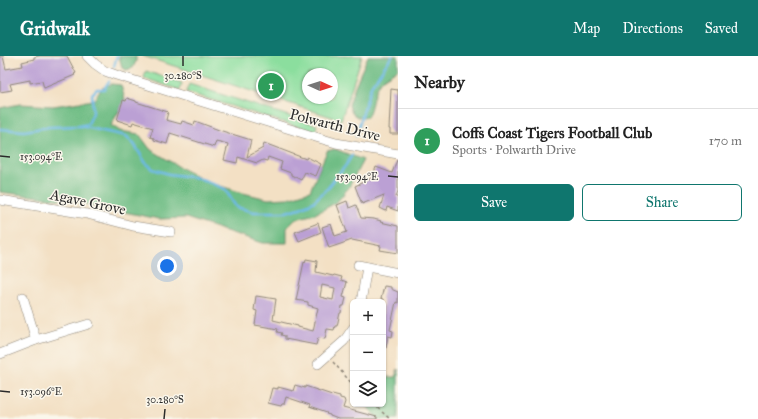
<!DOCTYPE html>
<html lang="en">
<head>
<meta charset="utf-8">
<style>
  :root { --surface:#fff; --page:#f2f2f2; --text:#222; --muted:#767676; --line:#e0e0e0; --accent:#0f766e }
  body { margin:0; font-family:"IM FELL Great Primer",serif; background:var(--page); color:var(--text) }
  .controls { position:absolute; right:12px; bottom:12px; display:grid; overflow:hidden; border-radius:6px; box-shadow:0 1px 3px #0004 }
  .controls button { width:36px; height:36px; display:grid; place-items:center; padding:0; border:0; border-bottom:1px solid var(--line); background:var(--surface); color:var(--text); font:20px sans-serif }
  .compass { position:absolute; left:302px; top:12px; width:36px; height:36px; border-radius:50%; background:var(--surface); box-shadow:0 1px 3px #0004; rotate:93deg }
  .you { position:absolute; left:167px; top:210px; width:14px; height:14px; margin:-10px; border:3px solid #fff; border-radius:50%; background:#1a73e8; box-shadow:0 0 0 6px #1a73e833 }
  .badge { display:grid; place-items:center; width:26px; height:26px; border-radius:50%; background:var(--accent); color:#fff; font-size:13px; font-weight:700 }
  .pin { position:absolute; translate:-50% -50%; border:2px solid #fff; box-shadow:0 1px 4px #0006 }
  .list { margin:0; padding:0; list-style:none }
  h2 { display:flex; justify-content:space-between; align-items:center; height:52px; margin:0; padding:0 16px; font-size:17px }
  h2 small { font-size:13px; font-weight:400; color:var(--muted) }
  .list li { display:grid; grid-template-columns:26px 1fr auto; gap:12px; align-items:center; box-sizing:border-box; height:64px; padding:0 16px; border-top:1px solid var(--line) }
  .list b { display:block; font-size:15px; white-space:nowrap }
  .list p { margin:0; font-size:13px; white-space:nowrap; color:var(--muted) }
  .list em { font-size:13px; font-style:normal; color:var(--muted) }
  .actions { display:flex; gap:8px; padding:12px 16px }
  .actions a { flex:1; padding:9px 0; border:1px solid var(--accent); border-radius:6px; text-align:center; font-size:14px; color:var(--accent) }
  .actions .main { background:var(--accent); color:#fff }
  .icon { flex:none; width:22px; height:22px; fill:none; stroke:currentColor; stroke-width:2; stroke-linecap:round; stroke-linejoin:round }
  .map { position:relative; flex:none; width:398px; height:363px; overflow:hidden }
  header { display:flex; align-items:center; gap:24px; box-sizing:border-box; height:56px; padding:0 20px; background:var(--accent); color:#fff }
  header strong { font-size:19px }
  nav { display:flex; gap:22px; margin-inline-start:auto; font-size:14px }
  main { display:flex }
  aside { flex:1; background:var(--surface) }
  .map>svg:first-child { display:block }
  .green { fill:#8bde9e; stroke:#5b8464; fill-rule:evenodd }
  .forest { fill:#70bd85; stroke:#4e7458 }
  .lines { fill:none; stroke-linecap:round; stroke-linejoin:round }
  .stream { stroke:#6cb9e6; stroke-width:2.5 }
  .building { fill:#bba0d4; fill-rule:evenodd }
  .minor-casing { stroke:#8f8678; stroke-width:10 }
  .path { stroke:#8f8678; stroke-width:1.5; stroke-dasharray:3 3; stroke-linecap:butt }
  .minor { stroke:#fff; stroke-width:9 }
  .ticks { fill:none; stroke:#2b2b2b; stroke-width:1.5 }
  .labels { text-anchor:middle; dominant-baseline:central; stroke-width:3; stroke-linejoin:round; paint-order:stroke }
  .street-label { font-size:15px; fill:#2b2b2b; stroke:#fbf7ec }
  .ticks-label { font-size:10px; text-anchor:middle; fill:#2b2b2b; stroke:#fbf7ec; stroke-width:3; stroke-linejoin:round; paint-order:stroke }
</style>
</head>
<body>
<header>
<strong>Gridwalk</strong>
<nav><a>Map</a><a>Directions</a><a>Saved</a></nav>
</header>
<main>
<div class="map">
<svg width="398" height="363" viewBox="0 0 398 363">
  <rect width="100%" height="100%" fill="#fbf7ec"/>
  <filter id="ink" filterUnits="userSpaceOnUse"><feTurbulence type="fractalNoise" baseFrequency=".025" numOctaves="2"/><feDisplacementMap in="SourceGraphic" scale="8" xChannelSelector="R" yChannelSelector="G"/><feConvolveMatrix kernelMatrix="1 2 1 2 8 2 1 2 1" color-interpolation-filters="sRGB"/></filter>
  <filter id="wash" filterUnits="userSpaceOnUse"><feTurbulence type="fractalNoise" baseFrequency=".012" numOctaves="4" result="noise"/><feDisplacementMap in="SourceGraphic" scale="16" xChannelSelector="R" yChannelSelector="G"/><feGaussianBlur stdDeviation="0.9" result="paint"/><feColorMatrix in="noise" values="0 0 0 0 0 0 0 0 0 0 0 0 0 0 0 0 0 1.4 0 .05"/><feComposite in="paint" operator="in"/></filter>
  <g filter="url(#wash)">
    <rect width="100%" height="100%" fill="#f3e0c4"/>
    <g class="green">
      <path d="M143 0H362L341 64ZM308 18H332V42H308Z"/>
      <polygon points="146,15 182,27 180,34 144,22"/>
      <polygon points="189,28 317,69 315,76 186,36"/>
    </g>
    <g class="forest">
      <polygon points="119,0 136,0 136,5 133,12 126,14 122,11"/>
      <path d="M368 0H398V13C393 17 384 21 380 26 372 36 373 51 367 61H357L352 57 349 49 355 30Z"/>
      <polygon points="111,28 121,29 125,44 111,69 120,75 139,78 150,93 181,112 211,127 243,137 268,143 288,142 310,135 327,95 335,93 363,104 349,131 337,146 315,158 296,163 287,172 287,187 263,187 186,162 159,163 65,144 0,136 0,52 20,48 53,50 94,44 102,32"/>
      <polygon points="398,313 398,363 378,363 365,348 383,348 383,321 395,321"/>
    </g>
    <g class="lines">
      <g class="stream">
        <polyline points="114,10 117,0"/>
        <polyline points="80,70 126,80 134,88 145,106 153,113 169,118 199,122 225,133 236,151 254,156 286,156 300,152 313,146 327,133 346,109 352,99"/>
        <polyline points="0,73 24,75 49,71 80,70 88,68 93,57 92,38 97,33 104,33 109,25"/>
        <polyline points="356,80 371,30 392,0"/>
      </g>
    </g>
    <g id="blocks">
      <g class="building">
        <polygon points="0,0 3,0 6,13 23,10 22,6 34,3 34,1 40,0 67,0 76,17 74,18 75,19 44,32 42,25 30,27 30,24 10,28 12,34 0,36"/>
        <polygon points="391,33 398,34 398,78 390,78 390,73 389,73"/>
        <polygon points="127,42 136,45 136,46 168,56 166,64 181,68 182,65 194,69 195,65 219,74 251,84 247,101 263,92 264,87 306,103 307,101 321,108 316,120 305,116 301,124 291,119 291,117 280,113 282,106 268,101 267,105 263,104 257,107 238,101 237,107 224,104 228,88 216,85 214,91 170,77 167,88 154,84 154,82 150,81 153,72 133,66 132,69 117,64 123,44 126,45"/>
        <polygon points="397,104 398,104 398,135 396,141 398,141 398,155 387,151 386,155 380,152 384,139 362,148 355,130 372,122 376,111 392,117"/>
        <polygon points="347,145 349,152 356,149 361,162 374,163 381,165 380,166 398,170 398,197 380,194 381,190 352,184 329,192 322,171 331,168 335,180 347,176 337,149"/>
        <polygon points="318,167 321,176 299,185 295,176"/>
        <path d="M306 203 317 205 316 216 333 220 334 219 342 221 341 224 347 226 343 241 346 242 344 250H342L341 257H340L337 270H335L334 274 327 273 325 283 318 282 316 289 285 283V280L281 279 282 277 277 276 278 273 255 269 257 255 254 254 256 240 276 243 273 264 298 270V271L313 275 318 252 308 249V246L296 244 304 206 305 207ZM322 229 335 232 333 244 320 241Z"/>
        <polygon points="384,230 391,231 391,233 398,236 398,247 396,246 390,274 393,275 392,281 388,280 386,292 383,291 383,243 381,243"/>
        <polygon points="295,329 305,332 305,330 332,339 332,338 340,340 340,342 344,343 345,346 343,352 377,361 377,363 338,363 330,360 330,359 326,358 327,357 309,351 310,349 286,341 284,348 282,348 281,350 268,347 272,332 278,333 278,331 293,335"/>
      </g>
    </g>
  </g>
  <g filter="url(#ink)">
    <use href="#blocks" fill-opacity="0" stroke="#8f8678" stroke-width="1"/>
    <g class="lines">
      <defs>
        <g id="minor">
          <polyline points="87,0 95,8 105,15 116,19 319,82 336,87 398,98"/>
          <polyline points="0,144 87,158 133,170 171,176"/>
          <polyline points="358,209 398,217"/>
          <polyline points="23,241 36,284"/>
          <polyline points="361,246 367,211"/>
          <polyline points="0,298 36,284 89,268"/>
          <polyline points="318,308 344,285 353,272"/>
        </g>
      </defs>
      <use href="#minor" class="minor-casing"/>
      <g class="path">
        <polyline points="333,306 353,329"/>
        <polyline points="373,348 390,363"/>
      </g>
      <use href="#minor" class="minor"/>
    </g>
  </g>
  <path class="ticks" d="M183 10V0M0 100 10 101M388 120 398 121M0 335 10 336M164 363 165 353"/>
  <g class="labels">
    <g class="street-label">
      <text transform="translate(335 69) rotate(14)">Polwarth Drive</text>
      <text transform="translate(88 146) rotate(12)">Agave Grove</text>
    </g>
  </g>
  <g class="ticks-label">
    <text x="183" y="23">30.280°S</text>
    <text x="41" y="104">153.094°E</text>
    <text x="357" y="124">153.094°E</text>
    <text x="41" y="339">153.096°E</text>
    <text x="165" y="347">30.280°S</text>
  </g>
</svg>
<div class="controls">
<button>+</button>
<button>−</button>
<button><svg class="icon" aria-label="layers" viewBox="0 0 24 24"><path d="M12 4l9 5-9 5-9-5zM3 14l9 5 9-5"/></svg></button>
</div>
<svg class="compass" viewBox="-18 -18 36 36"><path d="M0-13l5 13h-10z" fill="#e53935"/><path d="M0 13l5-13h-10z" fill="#767676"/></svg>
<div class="you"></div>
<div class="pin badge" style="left:271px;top:30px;background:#2e9e5b">1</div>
</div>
<aside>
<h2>Nearby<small></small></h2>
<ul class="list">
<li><span class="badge" style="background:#2e9e5b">1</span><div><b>Coffs Coast Tigers Football Club</b><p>Sports · Polwarth Drive</p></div><em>170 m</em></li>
</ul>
<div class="actions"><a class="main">Save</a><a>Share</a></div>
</aside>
</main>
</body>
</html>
